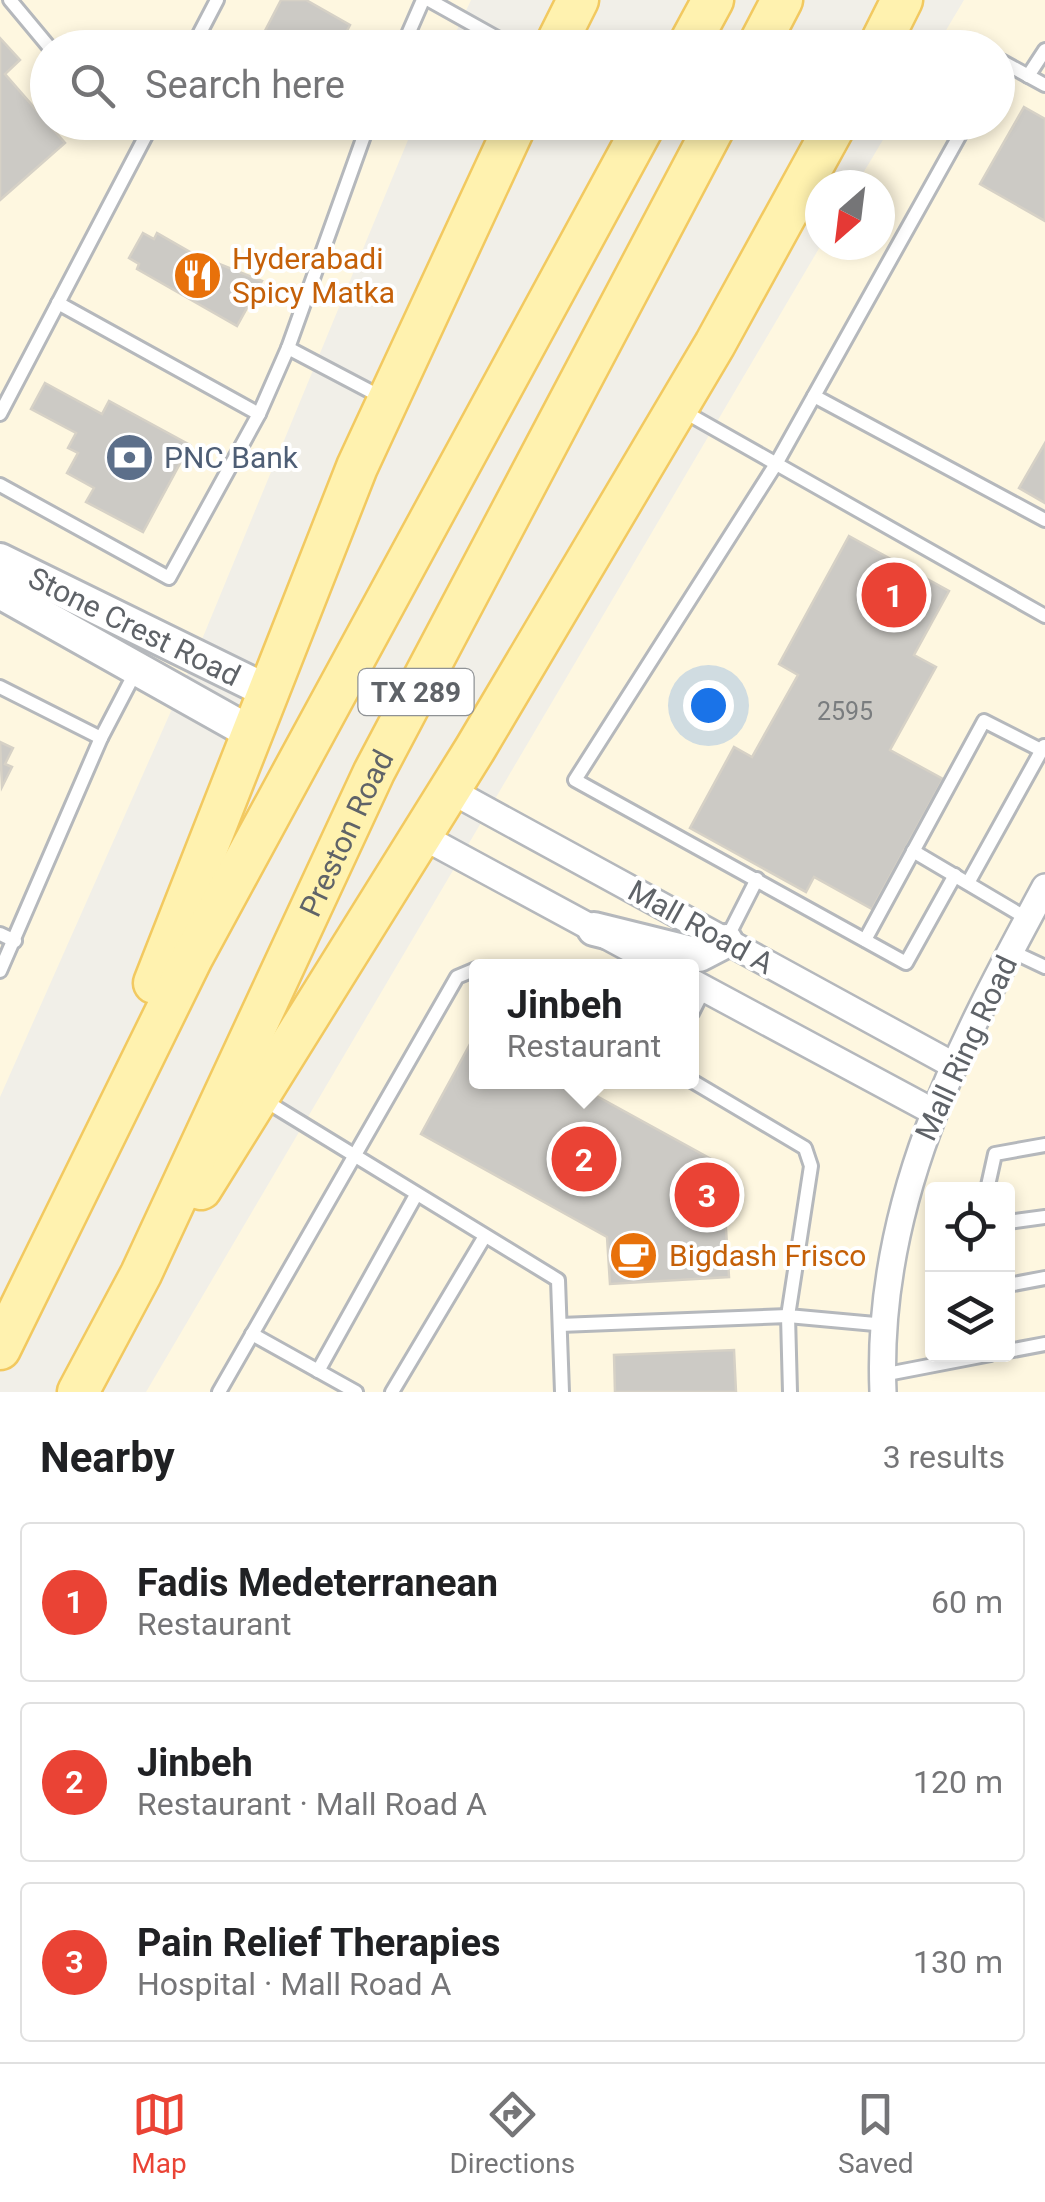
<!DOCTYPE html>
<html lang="en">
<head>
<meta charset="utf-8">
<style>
  :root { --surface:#fff; --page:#f2f2f2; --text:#202124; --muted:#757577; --line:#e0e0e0; --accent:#ea4335 }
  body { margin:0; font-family:Roboto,sans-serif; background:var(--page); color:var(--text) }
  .controls { position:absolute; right:30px; bottom:30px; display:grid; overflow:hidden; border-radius:10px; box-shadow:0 5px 15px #0003 }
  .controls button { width:90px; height:90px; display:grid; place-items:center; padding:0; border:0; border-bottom:2px solid var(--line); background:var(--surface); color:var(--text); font:50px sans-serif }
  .compass { position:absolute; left:805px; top:170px; width:90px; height:90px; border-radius:50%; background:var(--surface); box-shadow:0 5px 15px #0003; rotate:208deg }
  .you { position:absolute; left:708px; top:705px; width:35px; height:35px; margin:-25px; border:8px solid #fff; border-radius:50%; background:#1a73e8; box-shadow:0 0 0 15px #1a73e833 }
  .badge { display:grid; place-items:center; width:65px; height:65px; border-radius:50%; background:var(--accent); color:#fff; font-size:32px; font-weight:700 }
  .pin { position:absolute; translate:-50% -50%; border:5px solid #fff; box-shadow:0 2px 10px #0006 }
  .popup { position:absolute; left:469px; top:959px; width:230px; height:130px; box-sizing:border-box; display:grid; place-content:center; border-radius:10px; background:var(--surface); filter:drop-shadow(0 2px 8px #0005); font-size:32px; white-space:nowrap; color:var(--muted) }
  .popup b { font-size:38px; color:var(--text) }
  .popup::after { content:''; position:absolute; left:50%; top:100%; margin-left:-20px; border:20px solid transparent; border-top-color:var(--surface) }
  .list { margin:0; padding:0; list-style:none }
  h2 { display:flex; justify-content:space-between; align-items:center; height:130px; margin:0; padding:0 40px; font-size:42px }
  h2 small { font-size:32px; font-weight:400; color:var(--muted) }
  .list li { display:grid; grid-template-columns:65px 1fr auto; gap:30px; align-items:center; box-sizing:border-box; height:160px; margin:0 20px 20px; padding:0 20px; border:2px solid var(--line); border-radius:10px }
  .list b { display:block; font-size:38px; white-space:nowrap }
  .list p { margin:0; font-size:32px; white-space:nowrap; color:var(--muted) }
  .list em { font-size:32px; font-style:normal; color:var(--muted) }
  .icon { flex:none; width:55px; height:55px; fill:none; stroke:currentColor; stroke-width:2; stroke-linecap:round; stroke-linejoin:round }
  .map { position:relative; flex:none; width:1045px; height:1392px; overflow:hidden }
  .search { position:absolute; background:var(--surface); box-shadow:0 5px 15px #0003; left:30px; right:30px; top:30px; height:110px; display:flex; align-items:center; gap:25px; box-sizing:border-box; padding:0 35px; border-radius:55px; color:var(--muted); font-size:38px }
  .sheet { height:670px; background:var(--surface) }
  nav { display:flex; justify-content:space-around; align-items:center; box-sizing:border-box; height:140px; border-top:2px solid var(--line); background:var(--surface); font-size:28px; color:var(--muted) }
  nav a { display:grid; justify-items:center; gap:5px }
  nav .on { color:var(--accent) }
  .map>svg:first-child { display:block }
  .commercial { fill:#fef7e0; fill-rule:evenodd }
  .building { fill:#cccac5; stroke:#d6d1c6; stroke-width:2.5 }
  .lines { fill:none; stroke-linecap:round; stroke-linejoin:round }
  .service-casing { stroke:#b5b8bc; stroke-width:18 }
  .minor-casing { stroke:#b5b8bc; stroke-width:30 }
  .tertiary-casing { stroke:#b5b8bc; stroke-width:38 }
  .primary-casing { stroke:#f2c960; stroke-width:45 }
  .service { stroke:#fff; stroke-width:12 }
  .minor { stroke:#fff; stroke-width:25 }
  .tertiary { stroke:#fff; stroke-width:32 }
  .primary { stroke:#fff2af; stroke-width:40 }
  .labels { text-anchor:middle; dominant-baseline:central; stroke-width:8; stroke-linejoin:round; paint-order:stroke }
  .number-label { font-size:25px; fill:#7a7d7f }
  .shield { fill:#fff; stroke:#8f9295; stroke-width:2.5 }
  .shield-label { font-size:28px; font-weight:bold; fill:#5f6368 }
  .food-label { font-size:30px; fill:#c56008; stroke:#fff; text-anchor:start }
  .service-label { font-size:30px; fill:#4e5e75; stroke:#fff; text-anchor:start }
  .street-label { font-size:30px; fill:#5f6368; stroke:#fff }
</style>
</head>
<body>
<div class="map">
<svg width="1045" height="1392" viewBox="0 0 1045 1392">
  <rect width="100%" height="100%" fill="#f1efe8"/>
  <g class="commercial">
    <polygon points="0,0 471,0 449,47 48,48 48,122 415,123 191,666 0,1097"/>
    <path d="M964 0H1045V1392H146L821 245H880V185H856L893 123 998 122V48L936 47ZM476 966H692V1082H476ZM932 1190H1008V1354H932Z"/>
  </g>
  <g class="building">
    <polygon points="281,0 306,0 350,25 340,44 347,48 256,48"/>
    <polygon points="0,38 20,60 5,74 65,143 0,200"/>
    <polygon points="1024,107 1045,119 1045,221 980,184"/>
    <polygon points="143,233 154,239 157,233 192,253 262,281 237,326 137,269 139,264 129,258"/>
    <polygon points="45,383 102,414 109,401 190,445 143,532 86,502 94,488 67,473 78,453 68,448 76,433 31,409"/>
    <polygon points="1045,443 1045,503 1019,488"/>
    <polygon points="849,536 949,591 914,655 936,667 890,750 943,779 872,909 814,877 806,892 690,828 734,747 752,757 798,675 779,664"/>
    <polygon points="0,742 13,748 5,764 12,767 2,787"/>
    <polygon points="476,1033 476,1082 571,1082 722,1165 729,1277 610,1284 607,1237 421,1134"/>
    <polygon points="734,1350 736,1392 615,1392 614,1355"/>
  </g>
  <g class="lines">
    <defs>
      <g id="service">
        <polyline points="10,0 50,48"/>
        <polyline points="429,0 515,48"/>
        <polyline points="192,48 217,0"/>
        <polyline points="402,48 423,0"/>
        <polyline points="998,68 1001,61 1045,85"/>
        <polyline points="1028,76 1045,50"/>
        <polyline points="58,303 259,414"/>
        <polyline points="288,348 385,399"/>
        <polyline points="814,396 1045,520"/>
        <polyline points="683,411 1045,616"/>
        <polyline points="0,414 153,122"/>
        <polyline points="0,485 169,578 259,414 288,348 369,122"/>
        <polyline points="0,687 101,738"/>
        <polyline points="913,851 1028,919"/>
        <polyline points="955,875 906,963 575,780 776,464 967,122"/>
        <polyline points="968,883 1044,746"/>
        <polyline points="0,934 15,941"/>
        <polyline points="727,938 757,879"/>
        <polyline points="865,940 984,721 1041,750"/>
        <polyline points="1011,951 1045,967"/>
        <polyline points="0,971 101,738 137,669"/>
        <polyline points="692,1013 704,989"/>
        <polyline points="692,1081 805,1148 811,1166 788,1316 886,1325"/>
        <polyline points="264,1100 558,1280 562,1392"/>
        <polyline points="987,1190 995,1154 1045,1145"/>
        <polyline points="1008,1222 1045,1217"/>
        <polyline points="1008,1285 1045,1278"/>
        <polyline points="560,1325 788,1316 790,1392"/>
        <polyline points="252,1334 356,1392"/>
        <polyline points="1008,1351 1045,1344"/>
        <polyline points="318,1371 416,1195"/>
        <polyline points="882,1375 991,1354"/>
        <polyline points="219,1392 457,977 476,969"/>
        <polyline points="392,1392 485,1236"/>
      </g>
      <g id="minor">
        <polyline points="448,789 953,1065"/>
        <polyline points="420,835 662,966"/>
        <polyline points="692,982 932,1111"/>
        <path d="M883 1392C875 1203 958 1048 1045 887"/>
      </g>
      <g id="tertiary">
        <path id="s1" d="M0 560 269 692"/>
        <polyline points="0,592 253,734"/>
        <polyline points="594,929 699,955 726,941"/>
      </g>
      <g id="primary">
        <polyline points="554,48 578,0"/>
        <polyline points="687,48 713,0"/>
        <polyline points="757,48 782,0"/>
        <polyline points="878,48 902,0"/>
        <polyline points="154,983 357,467 517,122"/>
        <polyline points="201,1189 475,749 715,344 837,122"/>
        <polyline points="0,1349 192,958 646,122"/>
        <path id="s2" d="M78 1392 141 1274 374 772 717 122"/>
      </g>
    </defs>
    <use href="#service" class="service-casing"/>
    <use href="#minor" class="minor-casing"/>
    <use href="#tertiary" class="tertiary-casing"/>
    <use href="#primary" class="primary-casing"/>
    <use href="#service" class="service"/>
    <use href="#minor" class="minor"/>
    <use href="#tertiary" class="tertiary"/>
    <use href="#primary" class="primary"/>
  </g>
  <defs>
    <symbol id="restaurant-disc" viewBox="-11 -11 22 22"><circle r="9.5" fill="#e8710a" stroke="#fff"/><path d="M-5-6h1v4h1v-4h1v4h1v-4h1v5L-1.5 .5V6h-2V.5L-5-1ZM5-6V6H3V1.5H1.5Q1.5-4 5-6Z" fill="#fff"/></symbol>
    <symbol id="bank-disc" viewBox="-11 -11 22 22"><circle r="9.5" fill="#5c6f8a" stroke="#fff"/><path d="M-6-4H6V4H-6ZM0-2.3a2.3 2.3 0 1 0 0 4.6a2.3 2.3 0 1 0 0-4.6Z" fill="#fff"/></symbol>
    <symbol id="cafe-disc" viewBox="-11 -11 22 22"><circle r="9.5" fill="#e8710a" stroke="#fff"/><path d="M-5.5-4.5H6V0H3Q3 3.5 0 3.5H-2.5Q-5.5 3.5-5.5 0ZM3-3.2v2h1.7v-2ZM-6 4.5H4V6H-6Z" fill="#fff"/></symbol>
  </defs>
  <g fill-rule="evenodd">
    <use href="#restaurant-disc" x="170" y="248" width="55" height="55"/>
    <use href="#bank-disc" x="102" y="430" width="55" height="55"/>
    <use href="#cafe-disc" x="606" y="1228" width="55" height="55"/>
  </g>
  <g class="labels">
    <g class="number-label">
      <text x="845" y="711">2595</text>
    </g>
    <rect class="shield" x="358.5" y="669" width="115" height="46" rx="8"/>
    <g class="shield-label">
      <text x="416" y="692">TX 289</text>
    </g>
    <g class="food-label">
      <text x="232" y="258">Hyderabadi<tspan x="232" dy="34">Spicy Matka</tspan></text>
      <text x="669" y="1255">Bigdash Frisco</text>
    </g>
    <g class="service-label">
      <text x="164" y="457">PNC Bank</text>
    </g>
    <g class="street-label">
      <text stroke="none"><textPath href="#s1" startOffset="150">Stone Crest Road</textPath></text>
      <text stroke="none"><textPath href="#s2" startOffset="620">Preston Road</textPath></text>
      <text transform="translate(701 927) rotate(29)">Mall Road A</text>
      <text transform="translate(966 1048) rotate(-65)">Mall Ring Road</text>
    </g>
  </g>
</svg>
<div class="controls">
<button><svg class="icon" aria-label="locate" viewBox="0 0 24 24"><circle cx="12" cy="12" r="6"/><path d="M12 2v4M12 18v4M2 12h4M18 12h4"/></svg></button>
<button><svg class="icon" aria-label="layers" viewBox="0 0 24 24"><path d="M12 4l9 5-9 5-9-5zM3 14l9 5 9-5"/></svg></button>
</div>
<svg class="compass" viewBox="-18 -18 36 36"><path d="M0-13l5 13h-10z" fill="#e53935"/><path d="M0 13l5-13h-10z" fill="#757577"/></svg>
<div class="you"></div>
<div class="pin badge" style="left:894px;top:595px">1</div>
<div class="pin badge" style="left:584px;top:1159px">2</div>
<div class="popup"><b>Jinbeh</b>Restaurant</div>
<div class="pin badge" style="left:707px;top:1195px">3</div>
<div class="search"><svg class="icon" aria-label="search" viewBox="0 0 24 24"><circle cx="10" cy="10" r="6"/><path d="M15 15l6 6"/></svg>Search here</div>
</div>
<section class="sheet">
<h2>Nearby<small>3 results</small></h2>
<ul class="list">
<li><span class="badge">1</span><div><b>Fadis Medeterranean</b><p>Restaurant</p></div><em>60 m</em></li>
<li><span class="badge">2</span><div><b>Jinbeh</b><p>Restaurant · Mall Road A</p></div><em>120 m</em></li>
<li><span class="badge">3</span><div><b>Pain Relief Therapies</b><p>Hospital · Mall Road A</p></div><em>130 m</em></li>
</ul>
</section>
<nav>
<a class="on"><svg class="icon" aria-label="map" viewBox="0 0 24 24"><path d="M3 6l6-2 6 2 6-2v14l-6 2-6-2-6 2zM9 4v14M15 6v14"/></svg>Map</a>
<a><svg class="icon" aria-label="directions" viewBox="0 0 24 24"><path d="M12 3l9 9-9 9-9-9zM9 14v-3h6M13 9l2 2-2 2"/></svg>Directions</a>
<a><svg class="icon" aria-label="saved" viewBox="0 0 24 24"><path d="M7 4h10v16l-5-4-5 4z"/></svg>Saved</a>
</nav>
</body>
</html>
